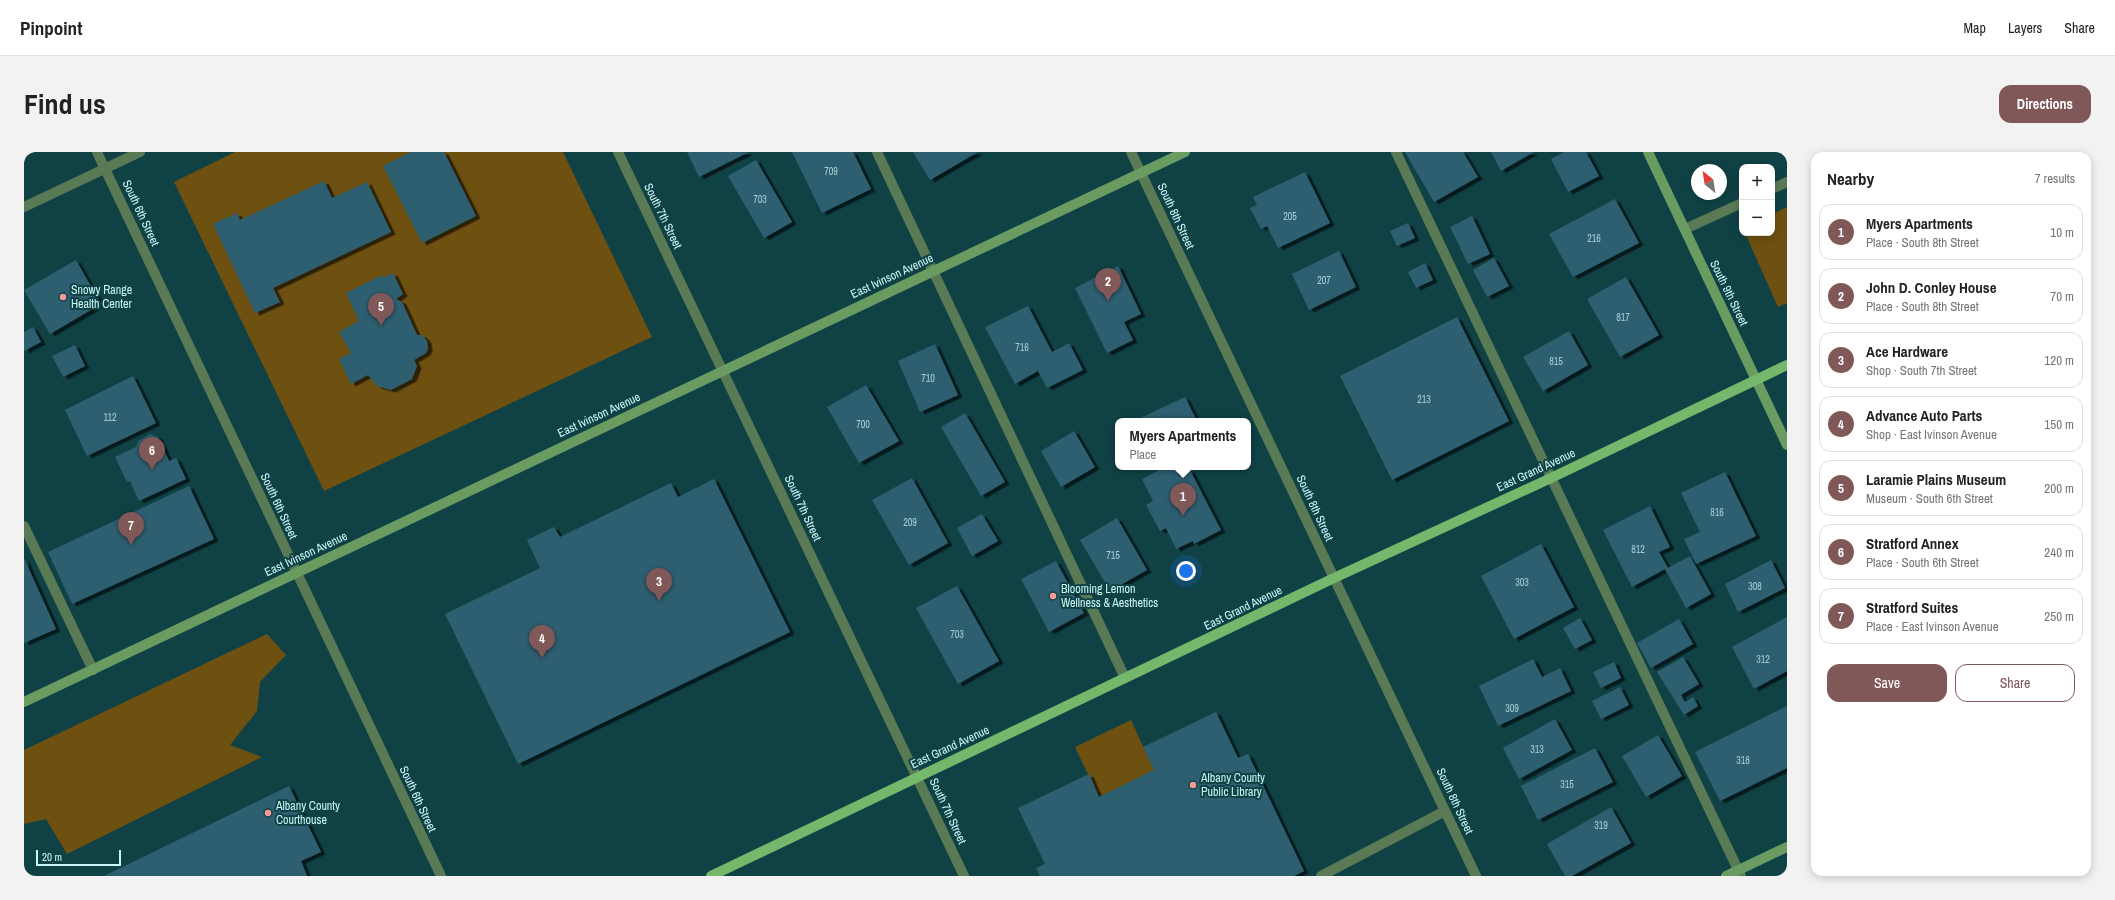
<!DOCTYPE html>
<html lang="en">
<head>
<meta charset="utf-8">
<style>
  :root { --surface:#fff; --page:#f2f2f2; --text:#222; --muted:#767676; --line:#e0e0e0; --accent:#815858 }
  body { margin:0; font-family:"Archivo Narrow",sans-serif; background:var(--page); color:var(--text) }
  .controls { position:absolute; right:12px; top:12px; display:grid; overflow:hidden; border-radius:8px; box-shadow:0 2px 10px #0003 }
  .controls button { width:36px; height:36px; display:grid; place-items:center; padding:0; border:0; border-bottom:1px solid var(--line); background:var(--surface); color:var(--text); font:20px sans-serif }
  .compass { position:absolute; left:1667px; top:12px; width:36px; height:36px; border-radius:50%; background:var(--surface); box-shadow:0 2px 10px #0003; rotate:330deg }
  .scale { position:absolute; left:12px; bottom:10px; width:85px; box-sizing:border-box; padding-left:4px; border:2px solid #cbf5f7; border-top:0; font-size:11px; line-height:14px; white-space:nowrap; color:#cbf5f7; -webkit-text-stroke:3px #104245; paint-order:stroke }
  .you { position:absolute; left:1162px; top:419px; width:14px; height:14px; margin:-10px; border:3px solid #fff; border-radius:50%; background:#1a73e8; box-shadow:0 0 0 6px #1a73e833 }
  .badge { display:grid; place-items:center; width:26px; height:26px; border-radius:50%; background:var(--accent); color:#fff; font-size:13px; font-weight:700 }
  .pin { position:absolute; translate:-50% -33px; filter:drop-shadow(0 1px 2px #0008) }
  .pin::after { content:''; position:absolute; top:21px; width:14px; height:12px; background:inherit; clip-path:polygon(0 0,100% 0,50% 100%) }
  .popup { position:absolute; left:1091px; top:266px; width:136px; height:52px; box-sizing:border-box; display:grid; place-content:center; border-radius:8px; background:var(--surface); filter:drop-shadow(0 1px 3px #0005); font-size:13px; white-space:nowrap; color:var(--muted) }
  .popup b { font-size:15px; color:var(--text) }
  .popup::after { content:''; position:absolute; left:50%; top:100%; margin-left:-8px; border:8px solid transparent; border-top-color:var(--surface) }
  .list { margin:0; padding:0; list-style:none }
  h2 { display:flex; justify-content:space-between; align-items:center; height:52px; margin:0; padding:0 16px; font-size:17px }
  h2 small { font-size:13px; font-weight:400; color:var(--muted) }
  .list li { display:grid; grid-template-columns:26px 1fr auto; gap:12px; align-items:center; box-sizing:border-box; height:56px; margin:0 8px 8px; padding:0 8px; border:1px solid var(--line); border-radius:12px }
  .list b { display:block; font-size:15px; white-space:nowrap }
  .list p { margin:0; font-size:13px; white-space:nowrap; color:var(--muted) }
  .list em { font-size:13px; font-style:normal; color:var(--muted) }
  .actions { display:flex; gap:8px; padding:12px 16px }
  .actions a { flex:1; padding:9px 0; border:1px solid var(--accent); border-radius:12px; text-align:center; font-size:14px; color:var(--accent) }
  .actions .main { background:var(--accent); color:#fff }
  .map { position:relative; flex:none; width:1763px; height:724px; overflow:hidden; border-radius:12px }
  header { display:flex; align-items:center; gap:24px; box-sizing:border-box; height:56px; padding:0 20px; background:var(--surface); border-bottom:1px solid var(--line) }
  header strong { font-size:19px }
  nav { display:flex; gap:22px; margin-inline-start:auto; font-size:14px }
  .intro { display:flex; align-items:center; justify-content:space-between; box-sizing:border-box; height:96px; padding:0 24px }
  h1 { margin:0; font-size:28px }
  .button { padding:10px 18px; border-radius:12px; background:var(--accent); color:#fff; font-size:14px; font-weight:700 }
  main { display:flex; gap:24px; padding:0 24px }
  aside { flex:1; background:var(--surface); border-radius:12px; box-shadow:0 2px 10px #0003 }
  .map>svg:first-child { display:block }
  .green { fill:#6e5010 }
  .building { fill:#2d5f6f; filter:url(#shadow) }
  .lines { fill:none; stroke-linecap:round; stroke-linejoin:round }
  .lane { stroke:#5a7a55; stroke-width:10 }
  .street { stroke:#5a7a55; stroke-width:10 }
  .secondary { stroke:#6a9c62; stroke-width:10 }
  .primary { stroke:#75b76b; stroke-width:10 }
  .poi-dot { fill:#f59b99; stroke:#104245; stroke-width:1.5 }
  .labels { text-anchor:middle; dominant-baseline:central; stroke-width:4; stroke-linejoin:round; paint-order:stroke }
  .number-label { font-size:10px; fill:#a4d0d5 }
  .street-label { font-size:12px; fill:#cbf5f7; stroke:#104245 }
  .poi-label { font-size:12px; fill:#cbf5f7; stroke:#104245; text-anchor:start }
</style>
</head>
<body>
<header>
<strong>Pinpoint</strong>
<nav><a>Map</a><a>Layers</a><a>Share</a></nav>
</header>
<div class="intro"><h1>Find us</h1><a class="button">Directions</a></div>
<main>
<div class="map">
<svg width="1763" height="724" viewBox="0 0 1763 724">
  <defs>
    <filter id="shadow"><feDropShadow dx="4.5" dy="2.5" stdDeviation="0" flood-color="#0009"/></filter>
  </defs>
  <rect width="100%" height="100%" fill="#104245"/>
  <g class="green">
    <polygon points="211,0 539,0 628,185 300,339 150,30"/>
    <polygon points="1763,55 1763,151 1754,155 1721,81 1748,81 1748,62"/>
    <polygon points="243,482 262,503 236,530 233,559 206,593 238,605 43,702 22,667 0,672 0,598"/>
    <polygon points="1107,568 1130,618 1075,645 1051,595"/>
  </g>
  <g class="building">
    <polygon points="387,0 420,0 452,64 398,91 359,14"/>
    <polygon points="663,0 725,0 675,25"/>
    <polygon points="768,0 829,0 847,37 798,61"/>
    <polygon points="889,0 954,0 906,28"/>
    <polygon points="1381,0 1439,0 1454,25 1410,50"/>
    <polygon points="1467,0 1510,0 1477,19"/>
    <polygon points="1540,0 1562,0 1575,24 1544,40 1527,7"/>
    <polygon points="732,8 768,70 740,86 704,24"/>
    <polygon points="1281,20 1306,71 1254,96 1243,74 1237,77 1226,56 1233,53 1229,45"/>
    <polygon points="300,29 308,46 343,30 367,80 249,136 256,150 231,161 189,72 213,61 216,68"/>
    <polygon points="1591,47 1615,91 1549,125 1525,82"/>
    <polygon points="1448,64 1466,102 1444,112 1426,75"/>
    <polygon points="1384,71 1391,86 1373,94 1366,79"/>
    <polygon points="1315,99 1332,135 1285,158 1268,122"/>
    <polygon points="1470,106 1485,134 1463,145 1449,118"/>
    <polygon points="52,108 77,152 26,182 0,138"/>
    <polygon points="1401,111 1409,128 1392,136 1384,120"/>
    <polygon points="1094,114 1117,162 1100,170 1109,188 1083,201 1051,136"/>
    <polygon points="369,121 379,142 372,147 378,150 393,183 398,183 403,189 404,197 402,201 390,208 393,214 388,227 367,238 353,234 344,223 327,232 315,207 327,201 315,180 335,169 322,141 358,123 359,126"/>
    <polygon points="1602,125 1635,183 1596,205 1563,147"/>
    <polygon points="1004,154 1028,200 1045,191 1059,218 1023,236 1014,219 991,232 961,175"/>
    <polygon points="1433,165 1485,269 1368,328 1316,224"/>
    <polygon points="9,175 17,190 0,199 0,180"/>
    <polygon points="1545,179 1564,213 1519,239 1499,205"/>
    <polygon points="911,192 934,243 896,260 874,209"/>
    <polygon points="51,193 61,214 39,225 28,204"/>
    <polygon points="109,224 132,271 63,304 41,258"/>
    <polygon points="842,233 875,289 835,311 803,255"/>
    <polygon points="1161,245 1172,267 1168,269 1110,269"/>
    <polygon points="941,261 981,330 957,344 917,275"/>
    <polygon points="1050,279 1071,315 1037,335 1017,299"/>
    <polygon points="126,282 134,285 145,309 152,306 162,327 115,349 106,329 103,330 91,305 112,295 114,289"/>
    <polygon points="1141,315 1151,315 1155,324 1166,318 1197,378 1170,392 1169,389 1152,397 1142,376 1136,379 1122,353 1129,349 1118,327"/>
    <polygon points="1701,320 1732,384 1672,412 1660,387 1676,380 1657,341"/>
    <polygon points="888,326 924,391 885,413 848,348"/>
    <polygon points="690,327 766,480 494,612 421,462 516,416 503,388 530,375 536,385 647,331 654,345"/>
    <polygon points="165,334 190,387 48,452 24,400"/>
    <polygon points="1626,354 1646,395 1635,400 1644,416 1666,404 1687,442 1662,456 1641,417 1608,435 1579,378"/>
    <polygon points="958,362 974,389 948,404 933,376"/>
    <polygon points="1093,366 1123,418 1086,439 1056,388"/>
    <polygon points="1517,392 1550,455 1490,487 1457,424"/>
    <polygon points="0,406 32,477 0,491"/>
    <polygon points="1747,408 1761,436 1714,460 1701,432"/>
    <polygon points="1032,409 1060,461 1025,480 997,427"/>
    <polygon points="933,434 975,509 934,532 892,456"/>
    <polygon points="1763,465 1763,519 1730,537 1708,495"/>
    <polygon points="1556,466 1568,488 1551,497 1539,476"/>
    <polygon points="1655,467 1669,492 1627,516 1613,491"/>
    <polygon points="1659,505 1675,532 1657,543 1661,550 1669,545 1674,554 1660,563 1633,520"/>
    <polygon points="1509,507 1518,525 1536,516 1547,539 1474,574 1455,534"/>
    <polygon points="1590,510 1597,526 1577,536 1569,520"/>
    <polygon points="1596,535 1605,553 1577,567 1568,549"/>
    <polygon points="1763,554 1763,616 1696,649 1671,600"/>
    <polygon points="1192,560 1214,606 1224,602 1280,719 1270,724 1016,724 1012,716 1021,712 994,656 1065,622 1075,645 1130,618 1119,595"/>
    <polygon points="1531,567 1548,598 1495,627 1479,596"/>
    <polygon points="1634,583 1658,624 1622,645 1598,604"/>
    <polygon points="1571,596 1589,630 1514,668 1497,634"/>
    <polygon points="265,634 297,700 277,709 283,724 80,724"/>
    <polygon points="1587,655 1607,691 1548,724 1541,724 1523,692"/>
  </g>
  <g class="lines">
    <g class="lane">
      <polyline points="853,0 1101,526"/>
      <polyline points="1372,0 1717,724"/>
      <polyline points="1748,37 1763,30"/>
      <polyline points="1661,77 1718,51"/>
      <polyline points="0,374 69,518"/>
      <polyline points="1297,724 1421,659"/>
    </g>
    <g class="street">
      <polyline points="73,0 417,724"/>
      <polyline points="594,0 940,724"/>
      <polyline points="1107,0 1452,724"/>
      <polyline points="0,55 116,0"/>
    </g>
    <g class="secondary">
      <polyline points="1624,0 1763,293"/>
      <polyline points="0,550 1161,0"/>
      <polyline points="1702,724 1763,695"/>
    </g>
    <polyline class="primary" points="687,724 1310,426 1527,326 1763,213"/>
  </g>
  <g class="poi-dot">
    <circle cx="39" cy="145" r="4"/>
    <circle cx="1029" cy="444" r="4"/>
    <circle cx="1169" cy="633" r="4"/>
    <circle cx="244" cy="661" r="4"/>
  </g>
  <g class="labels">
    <g class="number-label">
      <text x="807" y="19">709</text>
      <text x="736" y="47">703</text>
      <text x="1266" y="64">205</text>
      <text x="1570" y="86">216</text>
      <text x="1300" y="128">207</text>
      <text x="1599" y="165">817</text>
      <text x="998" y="195">716</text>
      <text x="1532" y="209">815</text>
      <text x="904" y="226">710</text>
      <text x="1400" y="247">213</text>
      <text x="86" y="265">112</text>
      <text x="839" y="272">700</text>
      <text x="1693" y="360">816</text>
      <text x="886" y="370">209</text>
      <text x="1614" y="397">812</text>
      <text x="1089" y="403">715</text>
      <text x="1498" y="430">303</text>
      <text x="1731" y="434">308</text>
      <text x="933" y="482">703</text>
      <text x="1739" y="507">312</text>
      <text x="1488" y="556">309</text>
      <text x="1513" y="597">313</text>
      <text x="1719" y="608">318</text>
      <text x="1543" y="632">315</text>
      <text x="1577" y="673">319</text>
    </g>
    <g class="street-label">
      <text transform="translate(117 61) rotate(65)">South 6th Street</text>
      <text transform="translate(639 64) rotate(64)">South 7th Street</text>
      <text transform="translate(1152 64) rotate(65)">South 8th Street</text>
      <text transform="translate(868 124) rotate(-25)">East Ivinson Avenue</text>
      <text transform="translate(1705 141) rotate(64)">South 9th Street</text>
      <text transform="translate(575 263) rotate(-25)">East Ivinson Avenue</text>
      <text transform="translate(1512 318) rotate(-25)">East Grand Avenue</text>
      <text transform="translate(255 354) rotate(65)">South 6th Street</text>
      <text transform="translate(779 356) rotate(65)">South 7th Street</text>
      <text transform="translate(1291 356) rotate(65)">South 8th Street</text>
      <text transform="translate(282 402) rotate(-25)">East Ivinson Avenue</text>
      <text transform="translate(1219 456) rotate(-26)">East Grand Avenue</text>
      <text transform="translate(926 595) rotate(-25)">East Grand Avenue</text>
      <text transform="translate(394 647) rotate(65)">South 6th Street</text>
      <text transform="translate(1431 649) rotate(65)">South 8th Street</text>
      <text transform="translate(924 659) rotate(65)">South 7th Street</text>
    </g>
    <g class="poi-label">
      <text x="47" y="138">Snowy Range<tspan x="47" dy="14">Health Center</tspan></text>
      <text x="1037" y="437">Blooming Lemon<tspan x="1037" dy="14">Wellness &amp; Aesthetics</tspan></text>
      <text x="1177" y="626">Albany County<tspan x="1177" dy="14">Public Library</tspan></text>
      <text x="252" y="654">Albany County<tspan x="252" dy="14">Courthouse</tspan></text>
    </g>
  </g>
</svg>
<div class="controls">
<button>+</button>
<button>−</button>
</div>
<svg class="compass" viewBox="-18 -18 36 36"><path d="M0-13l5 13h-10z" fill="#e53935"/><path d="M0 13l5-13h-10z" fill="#767676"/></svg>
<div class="scale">20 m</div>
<div class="you"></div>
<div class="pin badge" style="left:1159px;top:364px">1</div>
<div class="popup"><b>Myers Apartments</b>Place</div>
<div class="pin badge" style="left:1084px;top:149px">2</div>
<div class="pin badge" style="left:635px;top:449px">3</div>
<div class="pin badge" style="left:518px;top:506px">4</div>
<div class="pin badge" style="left:357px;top:174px">5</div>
<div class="pin badge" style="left:128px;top:318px">6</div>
<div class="pin badge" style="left:107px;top:393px">7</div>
</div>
<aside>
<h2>Nearby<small>7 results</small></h2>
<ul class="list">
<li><span class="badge">1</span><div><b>Myers Apartments</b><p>Place · South 8th Street</p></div><em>10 m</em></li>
<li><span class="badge">2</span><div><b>John D. Conley House</b><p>Place · South 8th Street</p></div><em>70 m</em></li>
<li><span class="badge">3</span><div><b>Ace Hardware</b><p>Shop · South 7th Street</p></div><em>120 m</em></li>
<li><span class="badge">4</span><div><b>Advance Auto Parts</b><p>Shop · East Ivinson Avenue</p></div><em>150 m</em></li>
<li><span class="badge">5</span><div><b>Laramie Plains Museum</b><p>Museum · South 6th Street</p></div><em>200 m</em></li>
<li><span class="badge">6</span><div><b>Stratford Annex</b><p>Place · South 6th Street</p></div><em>240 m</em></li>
<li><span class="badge">7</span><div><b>Stratford Suites</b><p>Place · East Ivinson Avenue</p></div><em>250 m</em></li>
</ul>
<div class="actions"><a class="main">Save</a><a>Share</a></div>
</aside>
</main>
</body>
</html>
